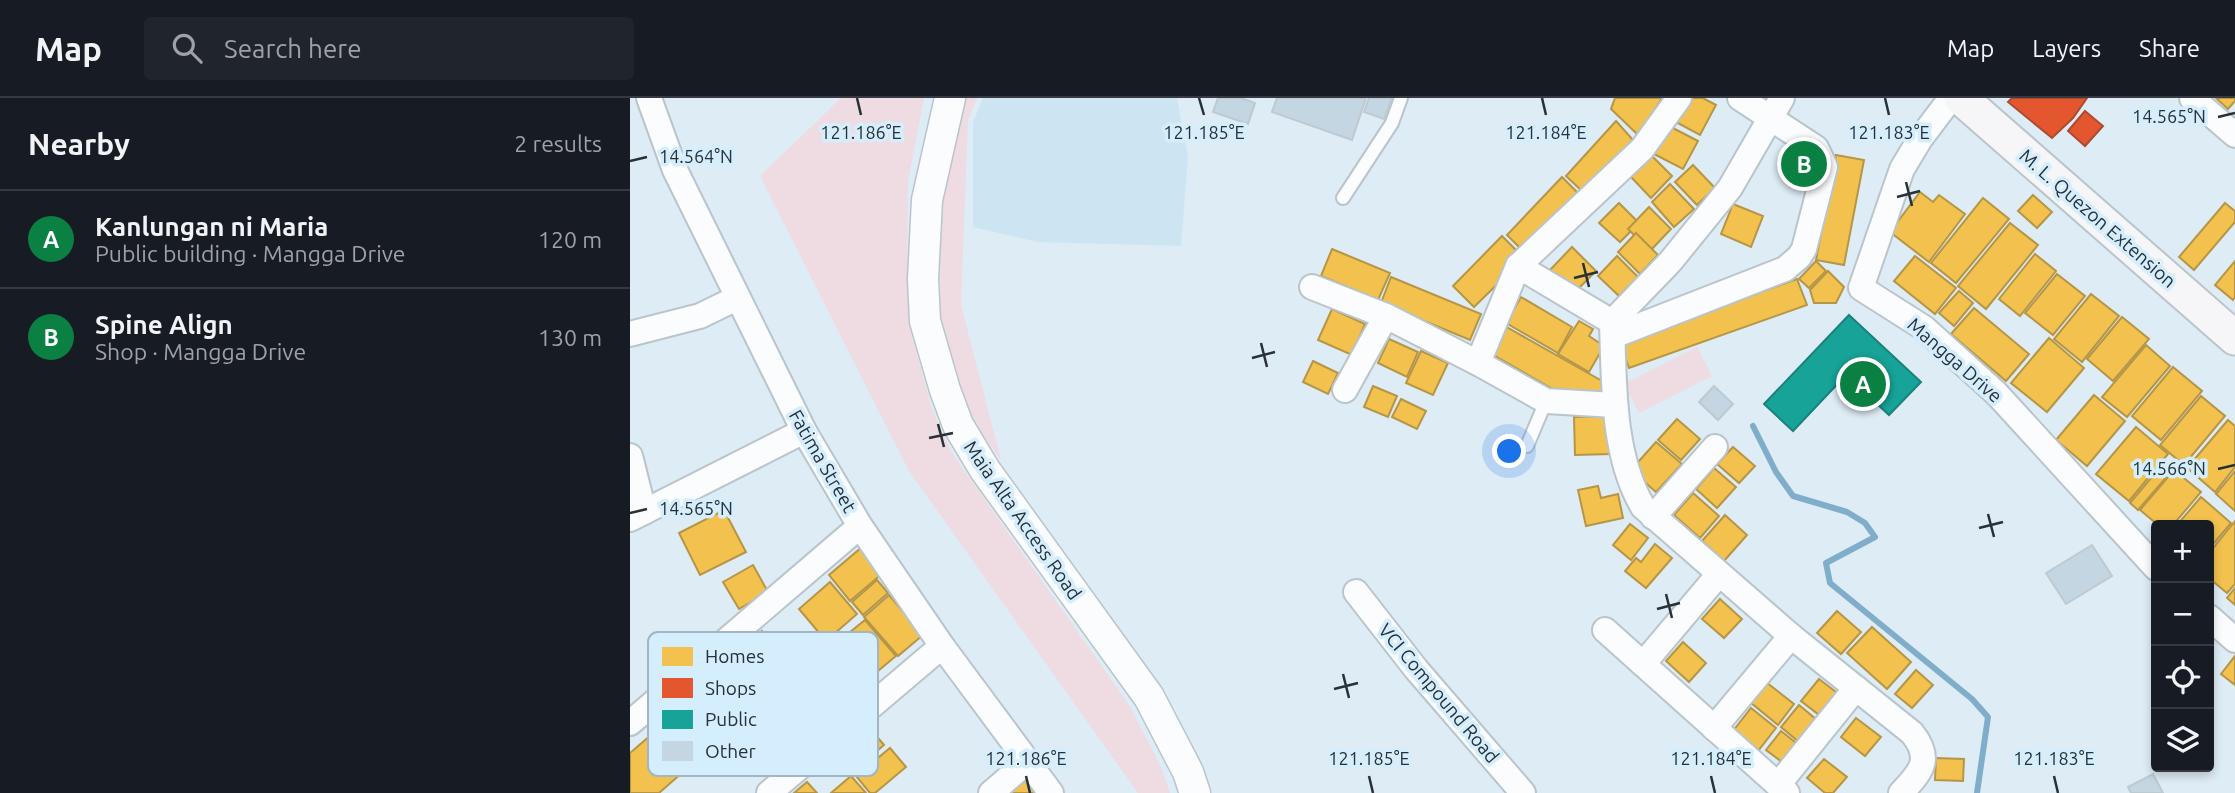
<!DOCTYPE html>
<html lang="en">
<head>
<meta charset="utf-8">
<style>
  :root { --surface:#171b24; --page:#20242c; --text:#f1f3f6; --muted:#9ea1a6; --line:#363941; --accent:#0b8043 }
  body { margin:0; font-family:Ubuntu,sans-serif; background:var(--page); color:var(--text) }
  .controls { position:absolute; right:21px; bottom:21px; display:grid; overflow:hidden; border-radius:7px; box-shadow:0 4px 10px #0003 }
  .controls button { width:63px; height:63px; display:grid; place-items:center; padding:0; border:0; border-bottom:2px solid var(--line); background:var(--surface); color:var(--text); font:35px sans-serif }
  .you { position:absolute; left:880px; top:354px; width:24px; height:24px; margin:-18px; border:5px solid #fff; border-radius:50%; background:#1a73e8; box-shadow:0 0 0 10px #1a73e833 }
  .badge { display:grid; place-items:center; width:46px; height:46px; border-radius:50%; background:var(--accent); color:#fff; font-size:23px; font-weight:700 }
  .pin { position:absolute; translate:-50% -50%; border:4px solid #fff; box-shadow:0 2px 7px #0006 }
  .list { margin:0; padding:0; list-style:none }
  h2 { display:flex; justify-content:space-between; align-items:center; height:91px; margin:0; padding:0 28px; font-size:30px }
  h2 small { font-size:23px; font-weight:400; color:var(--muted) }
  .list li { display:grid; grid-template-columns:46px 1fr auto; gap:21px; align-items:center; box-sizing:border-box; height:98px; padding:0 28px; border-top:2px solid var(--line) }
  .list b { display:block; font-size:26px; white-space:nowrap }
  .list p { margin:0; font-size:23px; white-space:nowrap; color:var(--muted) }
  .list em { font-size:23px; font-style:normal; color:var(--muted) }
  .icon { flex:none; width:38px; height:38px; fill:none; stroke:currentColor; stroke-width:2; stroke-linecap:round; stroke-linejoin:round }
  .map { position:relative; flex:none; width:1605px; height:695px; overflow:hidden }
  header { display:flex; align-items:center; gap:42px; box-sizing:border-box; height:98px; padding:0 35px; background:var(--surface); border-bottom:2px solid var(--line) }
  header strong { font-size:33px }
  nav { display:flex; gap:38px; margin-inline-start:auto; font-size:24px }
  .search { width:490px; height:63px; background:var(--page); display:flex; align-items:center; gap:18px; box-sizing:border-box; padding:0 24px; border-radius:7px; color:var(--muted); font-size:26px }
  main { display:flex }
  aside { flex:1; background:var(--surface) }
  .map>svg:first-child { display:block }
  .built { fill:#cde4f3 }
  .green { fill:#efdbe2 }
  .homes { fill:#f2c14e; stroke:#b59647; stroke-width:2 }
  .shops { fill:#e4572e; stroke:#ab4c31; stroke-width:2 }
  .public { fill:#17a398; stroke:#1c817b; stroke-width:2 }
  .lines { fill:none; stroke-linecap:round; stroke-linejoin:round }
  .stream { stroke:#80aeca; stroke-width:6 }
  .building { fill:#c4d6e1; stroke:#bec9d0; stroke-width:2 }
  .service-casing { stroke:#bac4cb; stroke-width:16 }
  .minor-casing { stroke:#bac4cb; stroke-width:28 }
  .tertiary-casing { stroke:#bac4cb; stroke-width:33 }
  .secondary-casing { stroke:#bac4cb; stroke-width:37 }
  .service { stroke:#fafcfe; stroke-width:12 }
  .minor { stroke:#fafcfe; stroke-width:24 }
  .tertiary { stroke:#fafcfe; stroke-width:30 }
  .secondary { stroke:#f6f5f7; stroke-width:33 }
  .ticks { fill:none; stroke:#273137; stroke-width:2.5 }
  .labels { text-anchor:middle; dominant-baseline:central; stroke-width:7; stroke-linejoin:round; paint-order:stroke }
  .street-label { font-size:19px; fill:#273137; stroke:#d5eefe }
  .key { fill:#d5eefe; stroke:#a1b5c2; stroke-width:2 }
  .key-label { font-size:19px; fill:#273137 }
  .ticks-label { font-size:18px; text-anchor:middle; fill:#273137; stroke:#d5eefe; stroke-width:7; stroke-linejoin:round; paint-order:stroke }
</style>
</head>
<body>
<header>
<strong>Map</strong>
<div class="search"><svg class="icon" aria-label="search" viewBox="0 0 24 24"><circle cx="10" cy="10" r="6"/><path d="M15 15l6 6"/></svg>Search here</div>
<nav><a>Map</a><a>Layers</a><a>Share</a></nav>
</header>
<main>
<aside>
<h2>Nearby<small>2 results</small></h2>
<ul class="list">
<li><span class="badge">A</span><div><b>Kanlungan ni Maria</b><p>Public building · Mangga Drive</p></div><em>120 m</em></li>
<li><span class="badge">B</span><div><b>Spine Align</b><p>Shop · Mangga Drive</p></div><em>130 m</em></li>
</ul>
</aside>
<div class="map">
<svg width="1605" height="695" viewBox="0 0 1605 695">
  <rect width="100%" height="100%" fill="#deecf5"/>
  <polygon class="built" points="353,0 547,0 558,59 551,148 408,144 343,129 343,24"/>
  <g class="green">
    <polygon points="211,0 294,0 278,84 277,163 282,238 302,311 322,355 499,607 531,669 540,695 508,695 279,373 130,78"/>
    <polygon points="327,0 347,0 338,22 331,207 371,362 335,312 310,230 311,78"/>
    <polygon points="1067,249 1082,278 1009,315 994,286"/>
  </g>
  <g class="homes">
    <polygon points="985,0 1032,0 1009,38 981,11"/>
    <polygon points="1056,0 1073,0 1086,7 1070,37 1044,23"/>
    <polygon points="1586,0 1605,0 1605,3 1598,11"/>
    <polygon points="986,23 1003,42 954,95 936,78"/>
    <polygon points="1039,28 1068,43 1053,71 1024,56"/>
    <polygon points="1021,57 1042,78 1021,100 1000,78"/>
    <polygon points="1206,57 1234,62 1214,167 1186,162"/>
    <polygon points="1063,67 1085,90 1067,107 1045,84"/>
    <polygon points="932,79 950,97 895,155 877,137"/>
    <polygon points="1040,86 1064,111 1044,129 1022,104"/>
    <polygon points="1290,94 1303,104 1309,97 1335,116 1299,164 1260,134"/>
    <polygon points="1403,97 1422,114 1407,130 1388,113"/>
    <polygon points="1353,100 1379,121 1326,185 1301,165"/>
    <polygon points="989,105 1009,125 990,144 969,125"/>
    <polygon points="1595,105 1605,113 1605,124 1564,172 1549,159"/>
    <polygon points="1103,106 1133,118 1121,149 1091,136"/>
    <polygon points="1019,109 1041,131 1020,153 998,131"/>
    <polygon points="1380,125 1408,147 1356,211 1328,188"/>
    <polygon points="1006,135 1028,157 1010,176 988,154"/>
    <polygon points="872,138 894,160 844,209 823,188"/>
    <polygon points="942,149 966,173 943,196 919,173"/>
    <polygon points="702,151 760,175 748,202 691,178"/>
    <polygon points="1405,156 1426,173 1390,218 1369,201"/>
    <polygon points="987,158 1008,179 989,198 968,178"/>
    <polygon points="1285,158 1326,190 1305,216 1264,183"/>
    <polygon points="1186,163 1196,173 1179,190 1169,181"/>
    <polygon points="1605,163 1605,199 1603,202 1585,187"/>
    <polygon points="1198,173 1214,189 1206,205 1184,205 1180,192"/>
    <polygon points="1427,176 1455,198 1423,237 1395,215"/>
    <polygon points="761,179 851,216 840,242 751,205"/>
    <polygon points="1167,181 1177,207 999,270 990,245"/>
    <polygon points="1329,193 1343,205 1324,228 1309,215"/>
    <polygon points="1461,196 1489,218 1452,264 1424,241"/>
    <polygon points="891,199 942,229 928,255 876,225"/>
    <polygon points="1344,210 1399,256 1376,283 1321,236"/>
    <polygon points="702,211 735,226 722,257 688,242"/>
    <polygon points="1492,219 1519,241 1483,283 1457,261"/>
    <polygon points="949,223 963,231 959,238 974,248 959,274 928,256"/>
    <polygon points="873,227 981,288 973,301 944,300 929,291 928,294 858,254"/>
    <polygon points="1419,240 1454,270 1417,314 1381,285"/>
    <polygon points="759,241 788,254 777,279 748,265"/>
    <polygon points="1516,247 1540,268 1497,319 1472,299"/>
    <polygon points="791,253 818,265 803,297 776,285"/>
    <polygon points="683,263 708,275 698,296 673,284"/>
    <polygon points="1543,269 1572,293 1531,342 1502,318"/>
    <polygon points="743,288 767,298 758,319 734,309"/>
    <polygon points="1464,297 1495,323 1457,368 1426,342"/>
    <polygon points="1571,298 1595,318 1554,367 1530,347"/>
    <polygon points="771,301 796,313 787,331 762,319"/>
    <polygon points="980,318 981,356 945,357 944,319"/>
    <polygon points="1047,321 1070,341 1051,362 1028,342"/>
    <polygon points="1598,322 1605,328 1605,369 1585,394 1557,370"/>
    <polygon points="1506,329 1538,356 1499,403 1466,376"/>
    <polygon points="1026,344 1052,366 1026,394 1001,372"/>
    <polygon points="1103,349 1125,368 1109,385 1087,366"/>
    <polygon points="1531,368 1540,375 1508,412 1500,405"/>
    <polygon points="1084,370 1106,389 1087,410 1066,391"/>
    <polygon points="1544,372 1571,394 1543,427 1528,427 1510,412"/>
    <polygon points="1605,373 1605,413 1586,396"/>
    <polygon points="968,388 971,400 988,396 993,420 956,428 948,392"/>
    <polygon points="1063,395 1089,418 1070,440 1044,417"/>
    <polygon points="1571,399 1601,425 1579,451 1579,427 1547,427"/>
    <polygon points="94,412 116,454 70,477 49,435"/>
    <polygon points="1095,417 1117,437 1094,463 1072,443"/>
    <polygon points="1605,423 1605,486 1597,495 1579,480 1579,455"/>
    <polygon points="1000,426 1018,440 1001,462 983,447"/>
    <polygon points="1025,446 1042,460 1016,490 995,473 1006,460 1011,464"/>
    <polygon points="232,449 254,474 220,503 199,477"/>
    <polygon points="123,467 138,494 109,511 93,484"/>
    <polygon points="247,482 258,495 233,517 222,504"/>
    <polygon points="200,484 227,516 196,543 169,511"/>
    <polygon points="1605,490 1605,507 1597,500"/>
    <polygon points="259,497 293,537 268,558 234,519"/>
    <polygon points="1090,501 1112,521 1094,540 1072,521"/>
    <polygon points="1207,513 1231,534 1211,556 1187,535"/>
    <polygon points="235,522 266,558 236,583 204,547"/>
    <polygon points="1242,529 1281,564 1257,591 1217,555"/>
    <polygon points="132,533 168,574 135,602 100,561"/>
    <polygon points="1053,544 1076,565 1059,584 1036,563"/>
    <polygon points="1605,558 1605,587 1591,576"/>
    <polygon points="1286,572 1303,587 1282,610 1265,596"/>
    <polygon points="1189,581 1215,601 1197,623 1171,603"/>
    <polygon points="1136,584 1164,606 1148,627 1120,604"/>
    <polygon points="1169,607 1193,627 1175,649 1151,629"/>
    <polygon points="1121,610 1146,630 1128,653 1103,633"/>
    <polygon points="1226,620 1251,639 1235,658 1211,639"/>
    <polygon points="237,627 254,647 227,670 210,650"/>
    <polygon points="29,630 61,667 29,695 0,695 0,655"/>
    <polygon points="1151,633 1175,652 1160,670 1136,652"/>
    <polygon points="260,650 276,669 245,695 240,695 226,678"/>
    <polygon points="1306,660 1334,661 1333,683 1305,682"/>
    <polygon points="1194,661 1217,679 1203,695 1195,695 1177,680"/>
    <polygon points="221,678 236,695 201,695"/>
    <polygon points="397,680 409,695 378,695"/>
    <polygon points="177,684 187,695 164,695"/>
  </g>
  <g class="shops">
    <polygon points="1382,0 1457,0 1443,20 1422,40 1378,4"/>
    <polygon points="1455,13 1473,28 1455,48 1438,33"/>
  </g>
  <polygon class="public" points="1219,217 1291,284 1259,317 1216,277 1163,333 1134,306"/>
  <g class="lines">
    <polyline class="stream" points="1123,328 1146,374 1163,398 1217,414 1235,425 1245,439 1196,465 1200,485 1342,601 1358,619 1347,695"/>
  </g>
  <g class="building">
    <polygon points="588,0 611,0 625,5 618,26 583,14"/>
    <polygon points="647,0 736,0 722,42 642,14"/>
    <polygon points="739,0 762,0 754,21 734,14"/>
    <polygon points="1084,288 1103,306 1088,322 1069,304"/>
    <polygon points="1462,447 1482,478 1436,506 1416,475"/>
    <polygon points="1523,676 1533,695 1501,695 1498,689"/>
  </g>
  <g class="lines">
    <defs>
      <g id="service">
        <polyline points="713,100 762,25 771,0"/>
        <polyline points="897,348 916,303"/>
      </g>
      <g id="minor">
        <polyline points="19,0 45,72 174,333 230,428 312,548 421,695"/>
        <path d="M1152 0 1100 90 1040 164 982 224C984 284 982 357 1013 409L1161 538 1282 635C1303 661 1291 674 1271 695"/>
        <polyline points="1321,0 1290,41 1272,71 1231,190 1294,230 1366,295 1526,470"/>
        <polyline points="1562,0 1605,37"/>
        <polyline points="888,168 982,224"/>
        <polyline points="682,189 756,218 848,265 916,303 985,307"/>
        <polyline points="0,236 70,218 107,200"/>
        <polyline points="983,238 1155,171 1169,159 1174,151 1195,69 1186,50 1110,0"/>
        <polyline points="848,265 888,168 1012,51 1049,0"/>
        <polyline points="715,292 756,218"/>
        <polyline points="0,358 14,414"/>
        <polyline points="1023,419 1085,349"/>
        <polyline points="0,421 174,333"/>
        <polyline points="726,494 786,571 893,695"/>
        <polyline points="1579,519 1605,542"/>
        <polyline points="975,532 1157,695"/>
        <polyline points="1013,566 1089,476"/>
        <polyline points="0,625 230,428"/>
        <polyline points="1084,630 1161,538"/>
        <polyline points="1148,687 1226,590"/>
        <polyline points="139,695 312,548"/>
        <polyline points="361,695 397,664"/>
      </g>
      <polyline id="tertiary" points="320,0 297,102 293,181 295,223 315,292 328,327 355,372 519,599 558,674 565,695"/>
      <polyline id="secondary" points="1331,0 1605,240"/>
    </defs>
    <use href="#service" class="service-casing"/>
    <use href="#minor" class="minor-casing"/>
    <use href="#tertiary" class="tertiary-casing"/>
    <use href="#secondary" class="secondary-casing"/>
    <use href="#service" class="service"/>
    <use href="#minor" class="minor"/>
    <use href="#tertiary" class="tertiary"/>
    <use href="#secondary" class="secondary"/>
  </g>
  <path class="ticks" d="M227 0 231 17M569 0 574 17M912 0 916 17M1255 0 1259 17M1588 19 1605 15M0 63 17 59M1276 84 1282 108M1267 99 1290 93M953 165 959 189M944 180 968 174M631 245 637 269M622 260 645 254M308 326 314 349M299 340 323 335M1588 371 1605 367M0 415 17 411M1358 416 1364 439M1349 430 1373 424M1036 496 1042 520M1027 511 1050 505M713 576 719 600M704 591 728 585M396 678 400 695M739 678 743 695M1081 678 1085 695M1424 678 1428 695"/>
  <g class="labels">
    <g class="street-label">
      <text transform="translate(1468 120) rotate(41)">M. L. Quezon Extension</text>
      <text transform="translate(1325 262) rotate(41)">Mangga Drive</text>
      <text transform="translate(193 363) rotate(60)">Fatima Street</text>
      <text transform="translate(393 422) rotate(55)">Maia Alta Access Road</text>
      <text transform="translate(809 595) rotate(50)">VCI Compound Road</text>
    </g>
  </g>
  <rect x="18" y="534" width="230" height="144" rx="10" class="key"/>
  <rect x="32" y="549" width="31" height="19" fill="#f2c14e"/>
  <rect x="32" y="580" width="31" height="20" fill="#e4572e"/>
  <rect x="32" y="612" width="31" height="19" fill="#17a398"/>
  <rect x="32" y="643" width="31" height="20" fill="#c4d6e1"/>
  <g class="key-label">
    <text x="75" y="565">Homes</text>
    <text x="75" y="597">Shops</text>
    <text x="75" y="628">Public</text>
    <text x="75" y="660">Other</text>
  </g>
  <g class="ticks-label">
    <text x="1539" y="25">14.565°N</text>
    <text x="916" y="41">121.184°E</text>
    <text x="1259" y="41">121.183°E</text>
    <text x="231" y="41">121.186°E</text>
    <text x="574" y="41">121.185°E</text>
    <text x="66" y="65">14.564°N</text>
    <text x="1539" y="377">14.566°N</text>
    <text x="66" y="417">14.565°N</text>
    <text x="396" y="667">121.186°E</text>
    <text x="739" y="667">121.185°E</text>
    <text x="1081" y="667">121.184°E</text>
    <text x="1424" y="667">121.183°E</text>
  </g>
</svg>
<div class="controls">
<button>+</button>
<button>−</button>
<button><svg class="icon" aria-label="locate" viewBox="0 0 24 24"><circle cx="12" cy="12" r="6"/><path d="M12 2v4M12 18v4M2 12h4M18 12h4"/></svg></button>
<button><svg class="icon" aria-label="layers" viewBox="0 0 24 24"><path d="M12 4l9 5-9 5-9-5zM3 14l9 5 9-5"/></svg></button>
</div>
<div class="you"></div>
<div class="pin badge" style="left:1233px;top:286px">A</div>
<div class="pin badge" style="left:1174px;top:66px">B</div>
</div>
</main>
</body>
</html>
